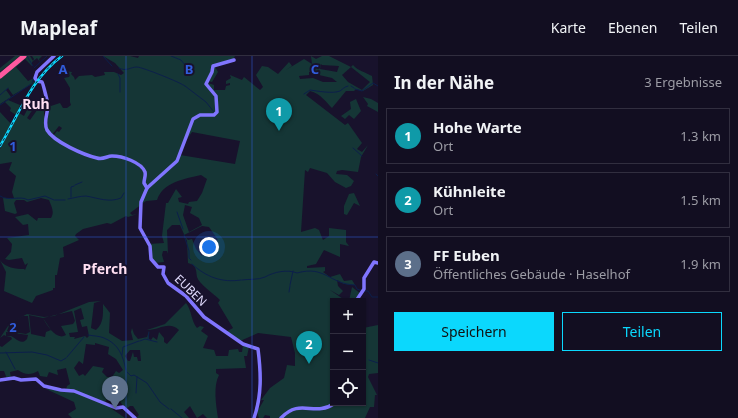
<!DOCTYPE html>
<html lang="de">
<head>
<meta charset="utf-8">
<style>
  :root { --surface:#120e21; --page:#1b172a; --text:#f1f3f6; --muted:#9c9ca5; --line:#312e3f; --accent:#0bd8fd }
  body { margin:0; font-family:"Noto Sans",sans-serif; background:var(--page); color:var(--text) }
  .controls { position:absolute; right:12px; bottom:12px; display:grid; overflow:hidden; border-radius:0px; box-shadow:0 1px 3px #0004 }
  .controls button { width:36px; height:36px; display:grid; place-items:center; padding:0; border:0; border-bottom:1px solid var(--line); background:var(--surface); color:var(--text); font:20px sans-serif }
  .you { position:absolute; left:209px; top:191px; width:14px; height:14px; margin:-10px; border:3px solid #fff; border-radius:50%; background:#1a73e8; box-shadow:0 0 0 6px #1a73e833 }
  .badge { display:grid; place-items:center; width:26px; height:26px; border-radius:50%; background:var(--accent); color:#fff; font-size:13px; font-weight:700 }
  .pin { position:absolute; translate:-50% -33px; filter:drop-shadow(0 1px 2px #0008) }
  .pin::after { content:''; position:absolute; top:21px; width:14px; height:12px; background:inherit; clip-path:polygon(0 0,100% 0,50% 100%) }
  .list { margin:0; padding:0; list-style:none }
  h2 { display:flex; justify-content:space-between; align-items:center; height:52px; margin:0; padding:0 16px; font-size:17px }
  h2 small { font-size:13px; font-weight:400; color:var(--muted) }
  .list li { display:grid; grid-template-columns:26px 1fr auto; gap:12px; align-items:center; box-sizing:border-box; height:56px; margin:0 8px 8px; padding:0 8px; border:1px solid var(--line); border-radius:0px }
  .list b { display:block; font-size:15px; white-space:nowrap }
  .list p { margin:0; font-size:13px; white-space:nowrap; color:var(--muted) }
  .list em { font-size:13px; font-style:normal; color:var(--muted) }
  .actions { display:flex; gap:8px; padding:12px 16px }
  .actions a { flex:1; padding:9px 0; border:1px solid var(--accent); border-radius:0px; text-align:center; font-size:14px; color:var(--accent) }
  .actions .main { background:var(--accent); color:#111 }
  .icon { flex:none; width:22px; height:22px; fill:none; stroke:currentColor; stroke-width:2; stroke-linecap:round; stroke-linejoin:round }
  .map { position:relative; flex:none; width:378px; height:362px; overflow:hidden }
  header { display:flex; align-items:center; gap:24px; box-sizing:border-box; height:56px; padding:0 20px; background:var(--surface); border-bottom:1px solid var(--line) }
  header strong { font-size:19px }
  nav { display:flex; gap:22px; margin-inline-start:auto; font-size:14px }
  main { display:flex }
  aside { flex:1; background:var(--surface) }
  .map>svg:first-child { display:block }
  .green { fill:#153636; fill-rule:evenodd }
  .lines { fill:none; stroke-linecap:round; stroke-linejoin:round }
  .stream { stroke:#0c1f4b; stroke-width:1 }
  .secondary { stroke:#8075fe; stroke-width:3.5 }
  .highway { stroke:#fe599f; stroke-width:5 }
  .rail-casing { stroke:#0bd8fd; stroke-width:2.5 }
  .rail { stroke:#18122c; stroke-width:1; stroke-dasharray:3; stroke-linecap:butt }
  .grid { fill:none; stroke:#315cdc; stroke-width:1; stroke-opacity:0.55 }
  .labels { text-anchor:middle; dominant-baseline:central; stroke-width:4; stroke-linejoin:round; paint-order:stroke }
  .street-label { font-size:12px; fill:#e3ddff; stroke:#18122c }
  .quarter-label { font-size:14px; font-weight:bold; fill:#ffdff2; stroke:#18122c }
  .grid-label { font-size:13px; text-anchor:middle; font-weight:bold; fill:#315cdc; stroke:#18122c; stroke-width:4; stroke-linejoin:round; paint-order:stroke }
</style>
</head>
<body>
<header>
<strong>Mapleaf</strong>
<nav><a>Karte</a><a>Ebenen</a><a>Teilen</a></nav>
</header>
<main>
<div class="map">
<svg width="378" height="362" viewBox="0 0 378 362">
  <rect width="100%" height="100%" fill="#18122c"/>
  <g class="green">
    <polygon points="15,0 20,0 0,16 0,12"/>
    <polygon points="25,0 30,0 33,5 34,3 32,0 42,0 39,3 40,6 37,2 32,6 32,10 25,3 16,11 28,25 34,22 36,18 32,28 13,39 8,32 6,34 11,41 0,48 0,21"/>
    <path d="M103 0H130L138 2 139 0H235L232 5 214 9 218 16 212 26 208 25V27L214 29V34H225L226 30 230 29V27L226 28V25L231 22 230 19 242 24 244 21 260 34 263 31 256 19 262 10 268 11 278 18 289 6 292 10 286 14 304 3 312 8 311 0 316 3 322 0H329L351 11 353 9C358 15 365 16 372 20L373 29 363 35 356 33 354 35H346L332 52C326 46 321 38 310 35L306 39 345 69 348 67 362 87 357 93 362 96 368 89 361 101 358 116 342 114 337 115 336 118 347 119 354 125 351 130 346 132 335 126 327 117 310 112 308 116 305 114 301 176 315 172 319 174 323 184 329 180V172L346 174V186L349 190 340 188V201L324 194 316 208 307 210V212L325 211V215L323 216 330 221 340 218 344 225 352 224 355 229 344 228 337 224 338 230 343 235 339 239 330 234 346 245H333V347H363V272L378 269V317L369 318 368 321 377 339H375L374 351H370L365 362H270V360L265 359 263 362H259L257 356 264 344H261L270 332 284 322 287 309 295 310V297L291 281 258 277 240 285 229 277 228 278 224 277 233 272 218 247 220 244C213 237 199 228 197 221 196 215 197 209 188 207L187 185 180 169H172L167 174 168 198 167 195H163L162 199 164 206 155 207 151 202 149 188 164 187 162 180 166 147H168L176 133 182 141 178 142 179 146 188 148 189 146 197 145 202 137 207 123 201 119C184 123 163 126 157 144L146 145 130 157 132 159 137 158 128 161 126 160 111 168 107 167 83 173 76 178 75 180 79 184 63 191 64 201 60 202 57 219H55V232H53V234L36 240 32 247 4 235 6 216 0 204C5 212 16 213 24 213L25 214 28 207 25 209 22 202 9 204 5 203 11 196 12 188 7 182 29 179 28 168 23 169 15 161 28 158 37 165 38 162H51C55 155 51 150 49 144L41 142 27 146 24 144H16L14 147 17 157 15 158 5 155 3 142H14L12 136 16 120 9 114 12 106 0 108V93L19 57 24 60 28 52 33 53 27 62 30 64 40 50 44 52V60L46 61C45 66 44 68 46 73 52 87 83 98 97 103 104 103 110 100 117 100 126 101 144 110 145 120L143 124 146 132 144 138 148 131 145 127C145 123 147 119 145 115 141 106 122 99 113 100 107 100 103 103 98 102 83 99 65 90 53 80L57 75 59 76 62 72 59 70 52 79 47 72 49 48 51 50 60 47 63 52H67L71 49 70 46V32L64 22 69 21 70 19 67 20 64 16 65 15 72 16 71 18 74 21 75 24 79 20 92 19 95 21 105 19 104 16H114L121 19 124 17 115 7ZM321 8 322 9 339 10 337 16 320 13ZM351 11 370 26 362 34 348 26 342 19ZM309 16H318L319 19 332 22 337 26H323L313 22 300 23 299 20 309 19ZM192 76 240 85 235 108 180 99 185 86ZM185 149 192 151 190 157 199 162 202 169 189 176 183 159ZM202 170 209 171 218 184 209 187 208 192 202 200 196 193 192 183 188 184 184 179Z"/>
    <polygon points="34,25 35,26 0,90 0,56 11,68"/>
    <polygon points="363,41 371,43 378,47 378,56 367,50 368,48"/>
    <polygon points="356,43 361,55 354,63 349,59 345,63 341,60 351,53 350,46"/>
    <polygon points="8,44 20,49 16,59 10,55 11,52 5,46"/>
    <polygon points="354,137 360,150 354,147 347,159 344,158 344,150 349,138"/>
    <polygon points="352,231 361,238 355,245 349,245"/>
    <path d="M110 239 101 245 94 247 91 272 96 274C104 267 103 258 103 248L110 257 109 277 122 285 133 284 131 276 132 272 134 278 138 283 147 281 149 275V283L151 284 153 281 157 284 159 276 164 282V286L167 288 179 274C169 264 157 275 147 274L165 268 186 247C192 255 191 265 197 272L200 270 204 271 201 275 208 280 203 292 214 294 216 300H228L229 294 238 293 239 296H242L243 289 249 291 247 300H244L246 312 216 313V317L219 319C213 330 216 349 218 362H207L203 358 197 362 190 350 184 356 189 362H136L139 359 133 350H130L126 353 117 342 114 346 107 343 105 347 66 334 67 330 70 328 66 312 57 314 58 319 49 316 47 321 40 320 38 315C31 319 25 319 18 314L10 316 11 322 7 323 4 315H0V290L2 291 12 283 11 281H6L11 280C16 282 21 290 27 283L28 279 6 276V280L4 279 0 282 10 267 27 258 44 261 54 260 89 246 101 245ZM81 252 84 263 80 264 82 271 87 270 89 280 87 282 85 280 74 283 75 281H70L69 277 78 276 74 255ZM72 255 75 265 73 268 61 270 66 279C57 285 47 270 43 262ZM29 259 43 262 51 274 46 276 45 281 31 278ZM23 260H28L30 276 26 278 7 275 10 267ZM95 287 109 291 108 298 116 303 123 314 119 317 116 315 112 321H107L102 316 104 312 93 310 85 320 83 318 79 320 74 312 79 305 83 308 86 288 95 289ZM130 294H140L141 305H138L137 301H134L133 296 130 305H128L125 300Z"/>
    <polygon points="33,332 74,335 113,352 112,353 125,362 72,362 68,358 76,353 74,346 46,333"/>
  </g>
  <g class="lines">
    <g class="stream">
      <polyline points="27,0 33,10"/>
      <polyline points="103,0 112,10"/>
      <polyline points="171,0 181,4 188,13"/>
      <polyline points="34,12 47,0"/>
      <path d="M119 12C127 16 130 11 137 11 142 11 182 27 185 30"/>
      <polyline points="118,18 120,22 120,36"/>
      <polyline points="32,27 33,23"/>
      <polyline points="185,30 206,46 214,56"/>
      <polyline points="351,30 354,32"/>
      <polyline points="355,33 362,35 373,27 378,30"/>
      <path d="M304 38 310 34C317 35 333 38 340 35 343 33 344 31 348 30"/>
      <polyline points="0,39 8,32"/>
      <polyline points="0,49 31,28"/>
      <polyline points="353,92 362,100"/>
      <polyline points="376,118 378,120"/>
      <polyline points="75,129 82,126"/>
      <path d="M0 140C9 146 20 139 28 144L45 140 54 144"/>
      <polyline points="71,141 71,131 74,130"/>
      <path d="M68 143C74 142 80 140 86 140 98 142 109 147 121 142L124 137"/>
      <polyline points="55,144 65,144"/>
      <polyline points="177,156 183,173"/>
      <polyline points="184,179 189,195 189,202 191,204"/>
      <path d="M192 208C206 221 222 227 241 224"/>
      <path d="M242 224C248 223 259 224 265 221 274 216 287 213 297 217 325 209 329 228 355 229L357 233 362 235"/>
      <polyline points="290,229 293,215"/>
      <polyline points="364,235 368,235 372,241 378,241"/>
      <polyline points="289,236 290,230"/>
      <path d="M88 279C93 280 100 280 104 282 119 288 123 300 126 314"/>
      <polyline points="148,283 149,276"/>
      <polyline points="140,285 145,283 157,286"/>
      <polyline points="6,296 15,313"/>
      <polyline points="0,297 32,296 47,299 61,305 66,302"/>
      <polyline points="122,299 123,291 139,285"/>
      <polyline points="67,301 84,281"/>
      <polyline points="369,304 378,307"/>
      <polyline points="127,316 131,320 134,319 147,327 160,346 169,353"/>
      <polyline points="136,337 137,321"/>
      <polyline points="171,353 182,362"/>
    </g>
    <g class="secondary">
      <path d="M54 0 37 16 35 22 37 25 42 26C43 27 48 48 48 49 48 57 43 66 47 74 54 86 84 99 97 102 103 104 107 100 112 100 122 100 141 106 145 116 146 120 144 123 144 127L147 132"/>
      <path d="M234 4 213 10 212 16 206 28 216 40 217 56 214 59H200L193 63 177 105 147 132 141 146 140 172 150 190 151 203 158 211H164L163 218 168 227 186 240 204 261 243 288 258 293C261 317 262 339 254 362"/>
      <polyline points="356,245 364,233 364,222 374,206 378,207"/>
      <polyline points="0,324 14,322 21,324 36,323 44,330 61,334 74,335 116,352 123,351 135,362"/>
      <path d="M281 362C301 341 314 362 335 347"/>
    </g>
    <polyline class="highway" points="0,20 24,0"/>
    <defs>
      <path id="rail" d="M0 90C19 58 31 23 62 0"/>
    </defs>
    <use href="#rail" class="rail-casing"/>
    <use href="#rail" class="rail"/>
  </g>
  <path class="grid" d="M126 0V362M252 0V362M0 181H378"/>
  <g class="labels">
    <g class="street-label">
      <text transform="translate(191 234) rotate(44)">EUBEN</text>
    </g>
    <g class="quarter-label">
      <text x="36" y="47">Ruh</text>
      <text x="105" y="212">Pferch</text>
    </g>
  </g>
  <g class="grid-label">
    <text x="63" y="18">A</text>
    <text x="189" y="18">B</text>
    <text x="315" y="18">C</text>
    <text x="13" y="95">1</text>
    <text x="13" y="276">2</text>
  </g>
</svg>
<div class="controls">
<button>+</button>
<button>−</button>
<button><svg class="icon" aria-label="locate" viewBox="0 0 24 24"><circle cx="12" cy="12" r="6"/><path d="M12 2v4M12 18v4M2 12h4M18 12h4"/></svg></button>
</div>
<div class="you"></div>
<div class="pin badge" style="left:279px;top:75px;background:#0f9aa8">1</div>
<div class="pin badge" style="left:309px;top:308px;background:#0f9aa8">2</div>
<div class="pin badge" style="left:115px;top:353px;background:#5c6f8a">3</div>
</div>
<aside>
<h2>In der Nähe<small>3 Ergebnisse</small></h2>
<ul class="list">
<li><span class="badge" style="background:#0f9aa8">1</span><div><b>Hohe Warte</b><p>Ort</p></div><em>1.3 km</em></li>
<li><span class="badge" style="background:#0f9aa8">2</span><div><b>Kühnleite</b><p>Ort</p></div><em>1.5 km</em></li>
<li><span class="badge" style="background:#5c6f8a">3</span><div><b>FF Euben</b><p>Öffentliches Gebäude · Haselhof</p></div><em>1.9 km</em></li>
</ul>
<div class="actions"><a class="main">Speichern</a><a>Teilen</a></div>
</aside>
</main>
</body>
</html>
